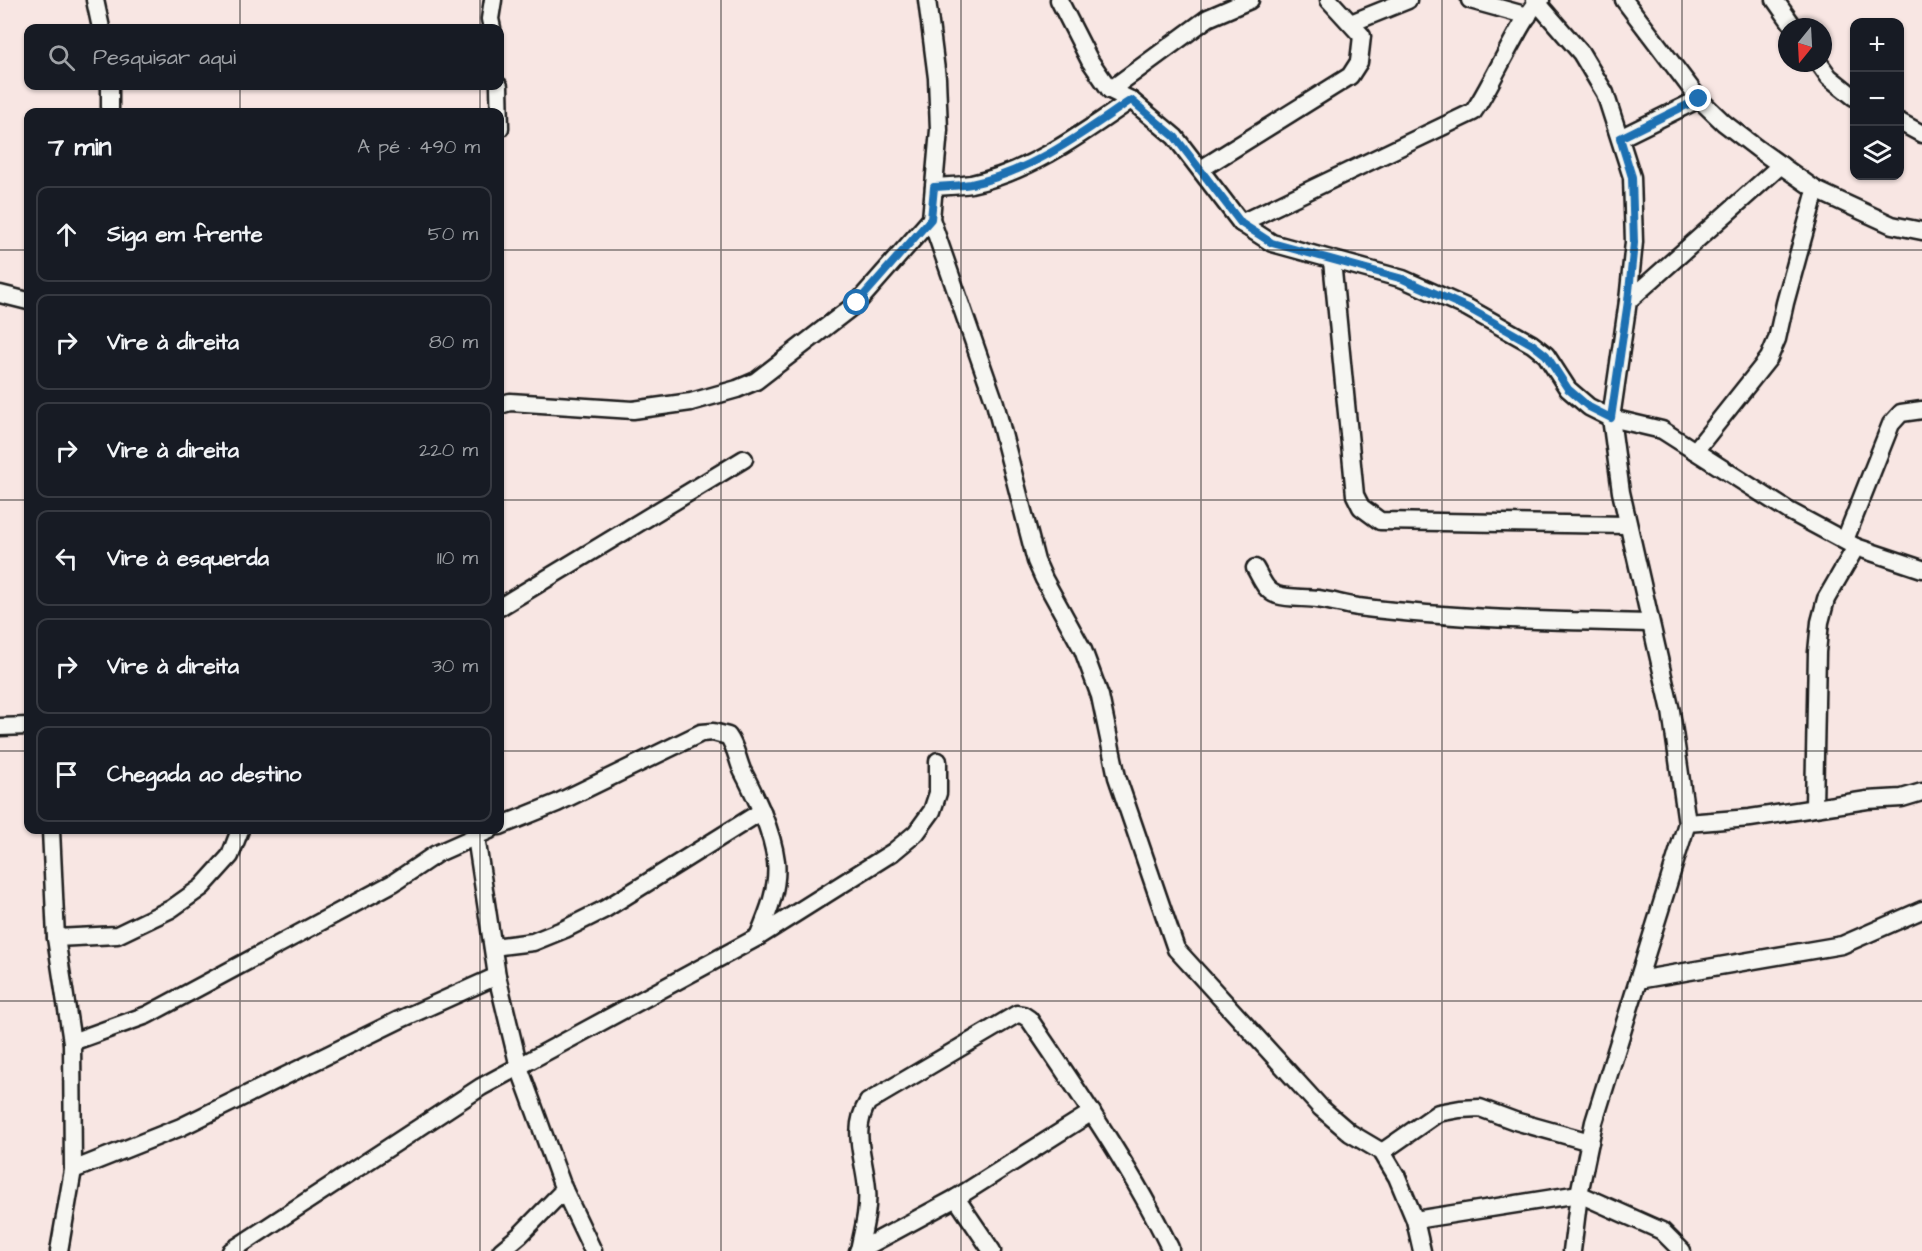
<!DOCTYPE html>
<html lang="pt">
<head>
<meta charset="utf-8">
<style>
  :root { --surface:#171b24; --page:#242831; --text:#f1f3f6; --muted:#9ea1a6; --line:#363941 }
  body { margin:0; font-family:"Architects Daughter",sans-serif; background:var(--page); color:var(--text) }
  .controls { position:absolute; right:18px; top:18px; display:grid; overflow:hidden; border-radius:12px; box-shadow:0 2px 4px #0004 }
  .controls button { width:54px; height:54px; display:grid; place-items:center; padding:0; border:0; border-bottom:2px solid var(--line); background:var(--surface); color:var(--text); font:30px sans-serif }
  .compass { position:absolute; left:1778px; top:18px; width:54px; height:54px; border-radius:50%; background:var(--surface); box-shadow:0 2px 4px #0004; rotate:198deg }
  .stop { position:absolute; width:18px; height:18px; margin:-14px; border:4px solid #1f6fb2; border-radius:50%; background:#fff }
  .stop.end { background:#1f6fb2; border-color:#fff; box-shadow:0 2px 6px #0008 }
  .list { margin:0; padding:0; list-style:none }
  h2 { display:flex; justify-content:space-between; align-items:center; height:78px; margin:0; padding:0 24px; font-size:26px }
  h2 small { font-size:20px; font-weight:400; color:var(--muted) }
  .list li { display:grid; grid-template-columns:39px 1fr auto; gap:18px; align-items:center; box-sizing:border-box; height:96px; margin:0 12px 12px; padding:0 12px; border:2px solid var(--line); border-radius:12px }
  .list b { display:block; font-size:22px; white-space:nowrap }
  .list em { font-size:20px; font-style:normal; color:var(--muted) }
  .icon { flex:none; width:33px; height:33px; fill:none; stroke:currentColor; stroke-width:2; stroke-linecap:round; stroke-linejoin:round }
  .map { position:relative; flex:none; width:1922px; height:1251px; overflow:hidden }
  .search { position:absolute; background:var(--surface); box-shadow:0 2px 4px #0004; left:24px; top:24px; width:480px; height:66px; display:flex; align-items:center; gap:15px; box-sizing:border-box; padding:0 21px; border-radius:12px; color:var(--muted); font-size:22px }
  .panel { position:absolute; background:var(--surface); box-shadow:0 2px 4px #0004; left:24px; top:108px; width:480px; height:726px; border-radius:12px }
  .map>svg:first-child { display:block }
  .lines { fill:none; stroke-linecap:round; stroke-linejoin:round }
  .minor-casing { stroke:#1c1c1c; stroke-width:21 }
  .minor { stroke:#f6f6f2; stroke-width:16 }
  .route { stroke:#1f6fb2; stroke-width:8 }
  .grid { fill:none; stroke:#1c1c1c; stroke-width:1.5; stroke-opacity:0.55 }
</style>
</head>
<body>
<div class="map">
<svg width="1922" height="1251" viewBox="0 0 1922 1251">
  <rect width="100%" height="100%" fill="#f8e6e3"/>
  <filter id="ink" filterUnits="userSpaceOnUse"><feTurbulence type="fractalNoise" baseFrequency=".0167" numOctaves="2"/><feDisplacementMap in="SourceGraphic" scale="12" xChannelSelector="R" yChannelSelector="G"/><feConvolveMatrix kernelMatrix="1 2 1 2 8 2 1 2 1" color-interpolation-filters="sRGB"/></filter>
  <g filter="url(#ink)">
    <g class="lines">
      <defs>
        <g id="minor">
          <polyline points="95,0 101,28"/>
          <polyline points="927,0 937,78 939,130 931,219 995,403 1036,561 1044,579 1083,650 1100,696 1117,777 1176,949 1321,1108 1350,1133 1382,1152 1397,1177 1415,1220 1422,1251"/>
          <polyline points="1059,0 1090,61 1110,90 1131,100 1175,137 1241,223 1272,243 1403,279 1468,308 1532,344 1546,355 1568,389 1589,407 1611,418 1662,430 1789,511 1856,547 1922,569"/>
          <polyline points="1470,0 1528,16"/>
          <polyline points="1535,0 1581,53 1605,93 1632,177 1634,242 1628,301 1611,418 1621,492 1671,711 1687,823 1594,1122 1579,1194 1572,1251"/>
          <polyline points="1624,0 1699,99 1724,123 1758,149 1816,190 1892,225 1922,231"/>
          <polyline points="1775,0 1794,27"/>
          <polyline points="1351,23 1408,0"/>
          <polyline points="492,28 490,19 493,0"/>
          <polyline points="1819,63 1829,77 1854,97"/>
          <polyline points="499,86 500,128"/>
          <polyline points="1110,90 1208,18 1250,0"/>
          <polyline points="110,112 110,86"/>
          <polyline points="1900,122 1922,134"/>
          <polyline points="1620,138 1699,99"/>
          <polyline points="1201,169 1350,76 1359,62 1362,36 1329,0"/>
          <path d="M934 187C946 186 959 186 971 184 1030 172 1082 134 1131 100"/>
          <path d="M1241 223 1473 112C1490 90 1524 10 1541 0"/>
          <polyline points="1332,261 1355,495 1361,507 1380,521 1628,525"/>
          <polyline points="0,294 28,301"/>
          <polyline points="1628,301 1781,165"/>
          <polyline points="500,405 510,402 633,410 691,402 737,389 756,381 857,303 931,219"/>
          <polyline points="1695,451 1769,358 1777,339 1785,303 1816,190"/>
          <polyline points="1845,540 1891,424 1901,413 1922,410"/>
          <path d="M1255 568C1261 578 1265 591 1277 595 1290 599 1305 597 1318 599 1332 601 1345 605 1358 607 1455 619 1553 621 1650 623"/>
          <polyline points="500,607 744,459"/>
          <polyline points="0,727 28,726"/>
          <polyline points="1814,807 1817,652 1820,622 1826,599 1856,547"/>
          <polyline points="1687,823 1750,818 1867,800 1902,798 1922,792"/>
          <path d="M500 826 557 803 701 733 713 732 728 736C736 747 737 758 742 770 756 797 772 830 776 861 779 887 768 913 758 937"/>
          <polyline points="51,830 56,938 72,1042 73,1170 59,1251"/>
          <polyline points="475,830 497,976 519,1067 564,1190 593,1251"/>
          <polyline points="56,938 117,935 171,909 202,887 230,856 240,830"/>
          <polyline points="493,947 533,942 565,929 605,909 762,811"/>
          <polyline points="1638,980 1842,945 1922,910"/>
          <polyline points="72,1042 147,1015 393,883 436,854 490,830"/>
          <polyline points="1382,1152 1438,1113 1460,1109 1480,1108 1515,1121 1590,1142"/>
          <polyline points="73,1170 181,1127 399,1020 497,976"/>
          <polyline points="956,1198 992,1251"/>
          <polyline points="1415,1220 1579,1194 1662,1231 1682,1251"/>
          <path d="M859 1250C863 1231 869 1209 867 1189 865 1159 850 1130 868 1102L1017 1014 1023 1015 1029 1019C1079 1093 1131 1167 1170 1248V1251"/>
          <polyline points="231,1251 481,1087 758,937 893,852 916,833 932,811 938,793 938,761"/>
          <polyline points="501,1251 520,1235 564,1190"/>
          <polyline points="858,1251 956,1198 1092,1112"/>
        </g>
      </defs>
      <use href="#minor" class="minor-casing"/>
      <use href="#minor" class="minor"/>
    </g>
  </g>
  <g class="lines" filter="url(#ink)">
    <path class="route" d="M857 303 931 219 934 187C946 186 959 186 971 184 1030 172 1082 134 1131 100L1175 137 1241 223 1272 243 1403 279 1468 308 1532 344 1546 355 1568 389 1589 407 1611 418 1628 301 1634 243 1632 177 1620 138 1699 99"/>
  </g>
  <path class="grid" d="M240 0V28M480 0V28M721 0V1251M961 0V1251M1201 0V1251M1442 0V1251M1682 0V1251M240 86V112M480 86V112M0 250H28M500 250H1922M0 500H28M500 500H1922M0 751H28M500 751H1922M240 830V1251M480 830V1251M0 1001H1922"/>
</svg>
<div class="controls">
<button>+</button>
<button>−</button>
<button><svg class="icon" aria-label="layers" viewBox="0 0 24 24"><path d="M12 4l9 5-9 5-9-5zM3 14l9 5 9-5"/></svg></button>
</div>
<svg class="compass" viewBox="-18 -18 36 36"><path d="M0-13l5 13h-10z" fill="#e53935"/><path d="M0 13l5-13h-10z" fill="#9ea1a6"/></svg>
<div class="stop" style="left:857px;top:303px"></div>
<div class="stop end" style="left:1699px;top:99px"></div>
<div class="search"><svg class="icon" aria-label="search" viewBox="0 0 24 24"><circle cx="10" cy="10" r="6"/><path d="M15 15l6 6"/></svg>Pesquisar aqui</div>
<section class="panel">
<h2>7 min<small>A pé · 490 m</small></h2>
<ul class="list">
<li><svg class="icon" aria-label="ahead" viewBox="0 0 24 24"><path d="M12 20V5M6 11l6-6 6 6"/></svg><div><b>Siga em frente</b></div><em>50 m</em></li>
<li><svg class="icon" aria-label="right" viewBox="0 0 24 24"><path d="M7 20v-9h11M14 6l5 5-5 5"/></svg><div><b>Vire à direita</b></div><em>80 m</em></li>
<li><svg class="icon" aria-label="right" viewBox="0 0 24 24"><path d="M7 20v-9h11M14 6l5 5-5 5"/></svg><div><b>Vire à direita</b></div><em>220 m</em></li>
<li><svg class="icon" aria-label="left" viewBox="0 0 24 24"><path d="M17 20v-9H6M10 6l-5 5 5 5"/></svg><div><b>Vire à esquerda</b></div><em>110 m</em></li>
<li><svg class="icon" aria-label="right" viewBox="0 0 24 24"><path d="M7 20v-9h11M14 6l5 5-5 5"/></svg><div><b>Vire à direita</b></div><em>30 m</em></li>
<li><svg class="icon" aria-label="arrive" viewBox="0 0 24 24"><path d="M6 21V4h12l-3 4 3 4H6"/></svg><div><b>Chegada ao destino</b></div></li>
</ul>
</section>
</div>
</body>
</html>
